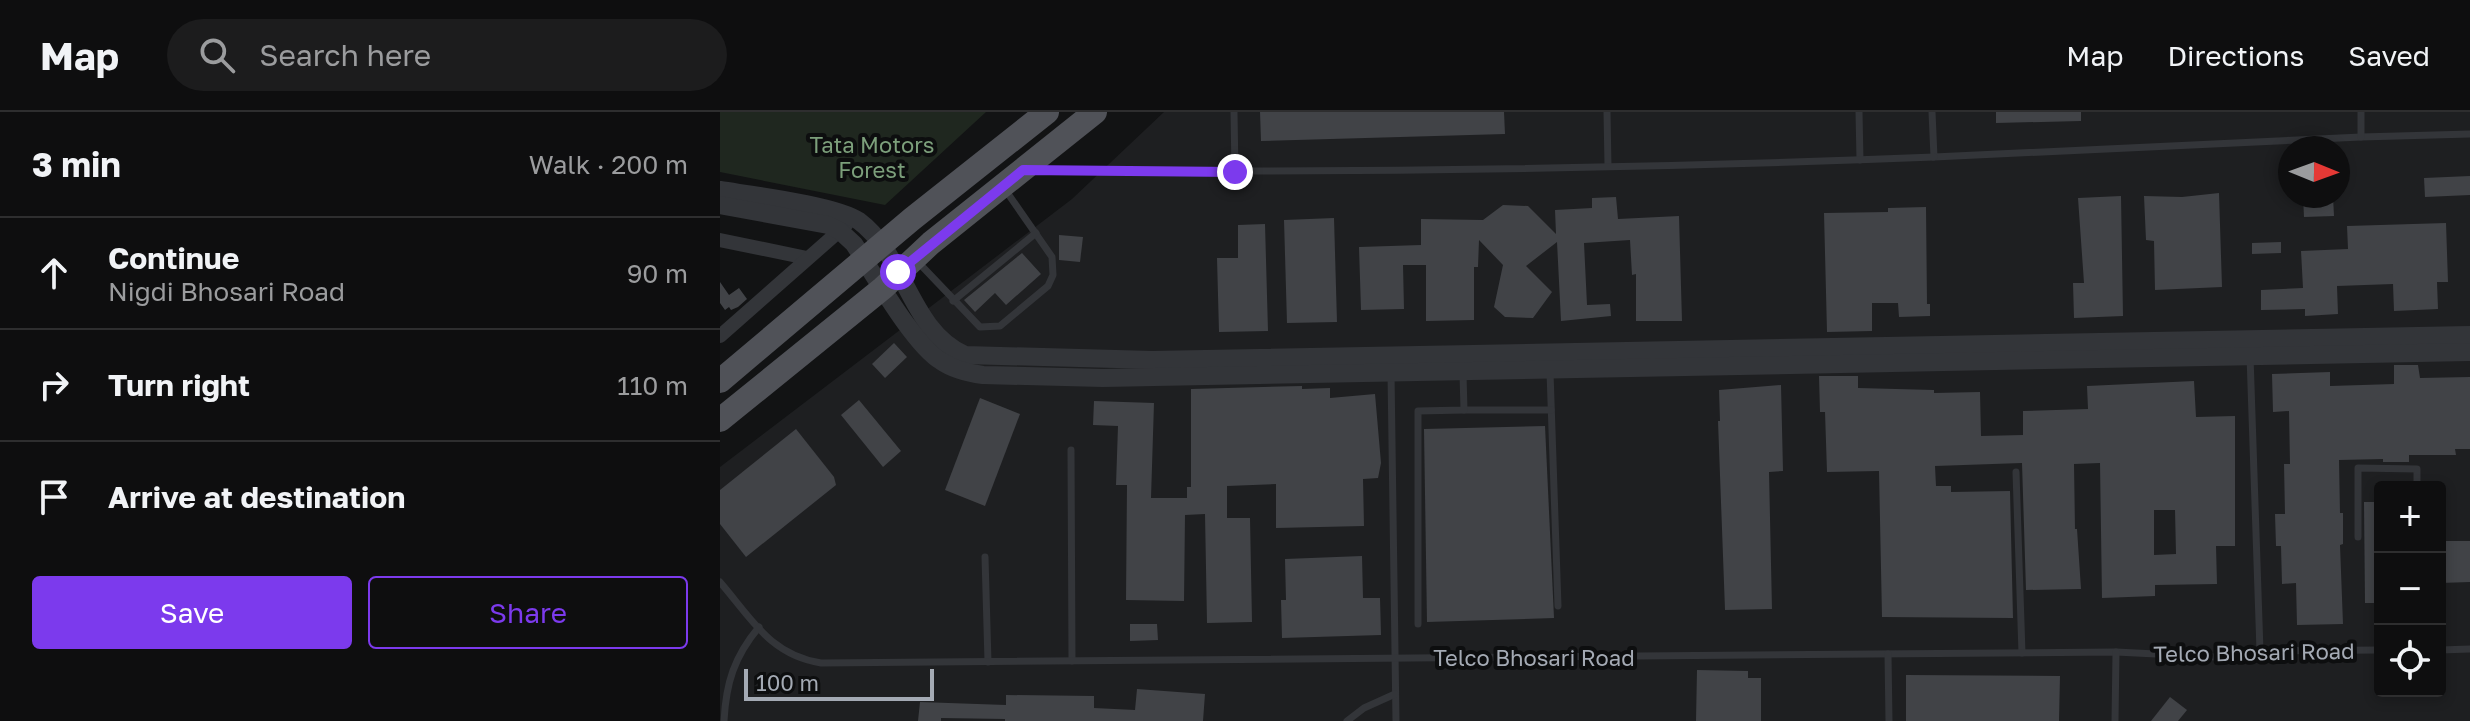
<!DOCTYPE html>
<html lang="en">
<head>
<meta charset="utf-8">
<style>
  :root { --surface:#0e0e0f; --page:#1c1c1d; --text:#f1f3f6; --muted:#9b9c9e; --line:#2e2e2f; --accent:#7c3aed }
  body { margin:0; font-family:"Golos Text",sans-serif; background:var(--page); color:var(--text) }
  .controls { position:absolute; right:24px; bottom:24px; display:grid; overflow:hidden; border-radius:8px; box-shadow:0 4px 12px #0003 }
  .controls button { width:72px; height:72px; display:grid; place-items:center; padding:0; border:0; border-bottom:2px solid var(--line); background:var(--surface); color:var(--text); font:40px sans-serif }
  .compass { position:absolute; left:1558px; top:24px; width:72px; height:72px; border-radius:50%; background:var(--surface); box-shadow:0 4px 12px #0003; rotate:91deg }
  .scale { position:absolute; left:24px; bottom:20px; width:190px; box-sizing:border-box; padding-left:8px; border:4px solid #a4aab4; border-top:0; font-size:22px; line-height:28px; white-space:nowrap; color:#a4aab4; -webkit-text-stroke:6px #0d0e0f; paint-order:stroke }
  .stop { position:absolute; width:24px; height:24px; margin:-18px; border:6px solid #7c3aed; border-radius:50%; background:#fff }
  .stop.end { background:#7c3aed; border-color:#fff; box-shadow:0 2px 8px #0008 }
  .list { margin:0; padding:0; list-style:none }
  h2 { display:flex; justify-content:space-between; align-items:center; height:104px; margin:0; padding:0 32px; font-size:34px }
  h2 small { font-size:26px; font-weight:400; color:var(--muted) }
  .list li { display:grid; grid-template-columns:52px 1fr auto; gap:24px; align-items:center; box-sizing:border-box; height:112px; padding:0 32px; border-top:2px solid var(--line) }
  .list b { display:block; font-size:30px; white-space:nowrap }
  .list p { margin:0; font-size:26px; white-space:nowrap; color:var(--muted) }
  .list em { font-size:26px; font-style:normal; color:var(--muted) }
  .actions { display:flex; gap:16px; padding:24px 32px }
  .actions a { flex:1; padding:18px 0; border:2px solid var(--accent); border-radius:8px; text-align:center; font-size:28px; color:var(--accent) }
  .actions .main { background:var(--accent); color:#fff }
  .icon { flex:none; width:44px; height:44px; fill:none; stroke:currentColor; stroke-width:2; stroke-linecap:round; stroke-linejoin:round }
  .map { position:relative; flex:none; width:1750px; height:609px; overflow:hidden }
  header { display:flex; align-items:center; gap:48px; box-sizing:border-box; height:112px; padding:0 40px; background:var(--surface); border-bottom:2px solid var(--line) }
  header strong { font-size:38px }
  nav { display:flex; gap:44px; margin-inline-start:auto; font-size:28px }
  .search { width:560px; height:72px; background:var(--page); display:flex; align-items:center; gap:20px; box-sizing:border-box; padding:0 28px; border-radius:44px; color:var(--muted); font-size:30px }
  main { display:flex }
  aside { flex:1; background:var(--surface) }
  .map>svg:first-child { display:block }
  .built { fill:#1e1f21; fill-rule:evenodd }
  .green { fill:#1f271f }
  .building { fill:#414347; fill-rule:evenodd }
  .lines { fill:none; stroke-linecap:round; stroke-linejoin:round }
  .service { stroke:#333539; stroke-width:7 }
  .minor { stroke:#333539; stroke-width:14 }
  .tertiary { stroke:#333539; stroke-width:18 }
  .primary { stroke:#505258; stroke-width:24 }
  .route { stroke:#7c3aed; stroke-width:10 }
  .labels { text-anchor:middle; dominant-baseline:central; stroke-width:8; stroke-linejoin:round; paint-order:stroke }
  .park-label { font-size:22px; fill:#7c9f7b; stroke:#0d0e0f }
  .street-label { font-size:22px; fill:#a4aab4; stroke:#0d0e0f }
</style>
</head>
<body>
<header>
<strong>Map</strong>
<div class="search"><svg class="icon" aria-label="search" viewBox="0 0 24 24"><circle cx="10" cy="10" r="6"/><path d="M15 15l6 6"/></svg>Search here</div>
<nav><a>Map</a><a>Directions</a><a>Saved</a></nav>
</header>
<main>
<aside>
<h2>3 min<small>Walk · 200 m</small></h2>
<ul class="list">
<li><svg class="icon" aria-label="ahead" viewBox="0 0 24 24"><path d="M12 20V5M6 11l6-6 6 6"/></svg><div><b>Continue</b><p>Nigdi Bhosari Road</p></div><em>90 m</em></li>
<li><svg class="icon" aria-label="right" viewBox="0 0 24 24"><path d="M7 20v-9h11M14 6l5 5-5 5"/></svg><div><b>Turn right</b></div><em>110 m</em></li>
<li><svg class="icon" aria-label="arrive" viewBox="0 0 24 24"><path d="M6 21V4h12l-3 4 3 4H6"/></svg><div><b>Arrive at destination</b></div></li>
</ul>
<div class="actions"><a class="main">Save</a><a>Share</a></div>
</aside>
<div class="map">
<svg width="1750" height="609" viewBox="0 0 1750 609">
  <rect width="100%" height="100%" fill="#121314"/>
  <path class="built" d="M444 0H1750V609H0V355L352 87ZM1570 36H1618V84H1570ZM1660 375H1720V579H1660Z"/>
  <polygon class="green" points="0,0 266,0 165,93 0,60"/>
  <g class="building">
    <polygon points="540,0 784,0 785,22 541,29"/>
    <polygon points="1276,0 1361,0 1361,9 1276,11"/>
    <polygon points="1750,64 1750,83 1705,85 1704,66"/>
    <polygon points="1499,81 1502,175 1435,178 1434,129 1426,128 1424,84 1462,85"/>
    <polygon points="1401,84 1403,204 1354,206 1353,171 1364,171 1358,86"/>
    <polygon points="1583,84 1613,84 1614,104 1584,105"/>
    <polygon points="896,85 898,107 959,104 962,209 916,209 916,162 912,163 910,128 864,131 867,193 890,192 891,204 841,209 837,130 806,154 832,180 813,206 785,205 774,195 783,153 759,128 758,155 754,155 754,208 706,209 706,153 683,153 684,197 641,198 639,135 701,133 701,107 763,108 783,93 808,94 836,122 835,98 872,96 872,86"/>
    <polygon points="1206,95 1207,192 1210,192 1210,204 1179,205 1178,191 1152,191 1152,219 1107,220 1104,101 1168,100 1168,96"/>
    <polygon points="614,106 617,210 567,211 564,108"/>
    <polygon points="1726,111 1728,170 1717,170 1718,197 1674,199 1673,172 1617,174 1618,202 1585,204 1585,197 1541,198 1541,178 1583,176 1581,139 1628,137 1627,114"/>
    <polygon points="545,112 548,219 499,220 497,146 518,146 518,113"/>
    <polygon points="339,123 363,125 360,150 339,148"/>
    <polygon points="1561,130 1561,141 1532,142 1532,131"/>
    <polygon points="302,141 321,162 286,193 275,181 255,200 244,188"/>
    <polygon points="0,170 9,183 19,176 27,187 18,195 11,198 9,195 5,198 0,191"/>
    <polygon points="174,231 187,245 165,266 152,252"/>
    <polygon points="1674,253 1698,253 1700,266 1750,265 1750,337 1735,337 1736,343 1689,343 1689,350 1663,350 1663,347 1619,348 1620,401 1623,401 1623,432 1620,433 1623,512 1577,513 1576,471 1562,472 1561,434 1556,434 1555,402 1565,402 1564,352 1570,352 1569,299 1553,300 1552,262 1610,260 1610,274 1674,272"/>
    <path d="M1099 264H1138V276L1214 278V281L1260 280 1261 324 1303 323V299L1368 297 1367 274 1474 269 1476 305 1515 304V434H1496L1497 472 1435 473V484L1382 486 1380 351 1354 352 1355 417H1357L1361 477 1306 478 1302 351 1215 354 1216 374H1231V380L1290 379 1293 506 1162 505 1159 359 1107 360 1105 300H1100ZM1434 398H1455L1456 442 1434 443Z"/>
    <polygon points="1061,273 1063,359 1049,360 1052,497 1005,498 998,309 1000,309 999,278"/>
    <polygon points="582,274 582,277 610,276 610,286 655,282 661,351 658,366 643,367 644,414 556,416 556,372 507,374 507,406 530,406 532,510 487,511 485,402 465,403 464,489 406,488 407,373 396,373 398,314 373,313 374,289 434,291 431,386 467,386 467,375 471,375 471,277"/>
    <polygon points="260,286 300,302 265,394 225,378"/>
    <polygon points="139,288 181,339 163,355 121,303"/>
    <polygon points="825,314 834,506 707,510 704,317"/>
    <polygon points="76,317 114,365 116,373 26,445 0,412 0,378"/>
    <polygon points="1644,390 1660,390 1660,490 1657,491 1645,491"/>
    <polygon points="1720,429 1750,429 1750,470 1720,471"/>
    <polygon points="642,444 643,486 660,486 661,523 562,526 561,488 566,488 565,447"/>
    <polygon points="410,512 437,512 438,528 410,529"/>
    <polygon points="977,558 1028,559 1028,566 1041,566 1041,609 976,609"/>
    <polygon points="1186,563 1340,564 1339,609 1186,609"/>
    <polygon points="417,577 485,582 483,609 285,609 285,607 221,606 221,609 198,609 200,590 286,593 286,583 374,584 374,596 415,598"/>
    <polygon points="1450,585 1467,598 1458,609 1431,609"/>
  </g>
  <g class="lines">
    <g class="service">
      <polyline points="514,0 515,60"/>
      <polyline points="887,0 888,54"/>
      <polyline points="1139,0 1140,48"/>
      <polyline points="1212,0 1214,45 1641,25 1750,22"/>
      <polyline points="1641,0 1641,25"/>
      <path d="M313 58C613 61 914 57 1214 45"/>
      <polyline points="197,149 260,215 280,214 328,174 333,163 332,145 284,76"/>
      <polyline points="233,189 316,121"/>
      <polyline points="1530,244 1540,539"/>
      <polyline points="830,260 838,494"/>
      <polyline points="671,261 676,609"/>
      <polyline points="744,298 831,298"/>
      <polyline points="351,338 352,549"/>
      <polyline points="1296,360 1302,541"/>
      <polyline points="1638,425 1638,356 1697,357 1697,375"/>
      <polyline points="265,445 268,550"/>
      <path d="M0 470C32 507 50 543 101 551L1396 540 1496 545 1540 539 1660 538"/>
      <polyline points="698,512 698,299 744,298 743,262"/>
      <polyline points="1720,538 1750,537"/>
      <polyline points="1168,542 1169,609"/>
      <path d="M4 609C6 571 14 545 39 515"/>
      <polyline points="627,609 644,596 675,582"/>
      <polyline points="1395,609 1396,540"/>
    </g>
    <g class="minor">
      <polyline points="0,128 87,146"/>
      <polyline points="0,224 126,113"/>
    </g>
    <g class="tertiary">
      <path d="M0 78C31 83 116 93 139 109 186 144 189 218 245 243L432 248 1750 223"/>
      <path d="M0 93 108 113 120 119 134 132C153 161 194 233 221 249 234 258 248 261 263 263L383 266 1750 240"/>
    </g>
    <g class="primary">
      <polyline points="0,269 192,107 327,0"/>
      <polyline points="0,308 163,176 211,131 375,0"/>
    </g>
  </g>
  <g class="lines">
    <polyline class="route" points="178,160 303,58 515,60"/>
  </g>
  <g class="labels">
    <g class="park-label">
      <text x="152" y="32">Tata Motors<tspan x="152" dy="25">Forest</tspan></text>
    </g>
    <g class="street-label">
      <text transform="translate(1534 540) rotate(-1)">Telco Bhosari Road</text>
      <text x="814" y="545">Telco Bhosari Road</text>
    </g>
  </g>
</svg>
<div class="controls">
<button>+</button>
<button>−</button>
<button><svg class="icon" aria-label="locate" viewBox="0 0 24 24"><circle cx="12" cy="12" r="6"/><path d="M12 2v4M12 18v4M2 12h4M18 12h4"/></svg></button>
</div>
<svg class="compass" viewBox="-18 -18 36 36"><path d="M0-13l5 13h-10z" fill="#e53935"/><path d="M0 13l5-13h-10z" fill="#9b9c9e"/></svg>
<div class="scale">100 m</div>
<div class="stop" style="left:178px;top:160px"></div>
<div class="stop end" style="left:515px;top:60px"></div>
</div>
</main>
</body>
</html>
